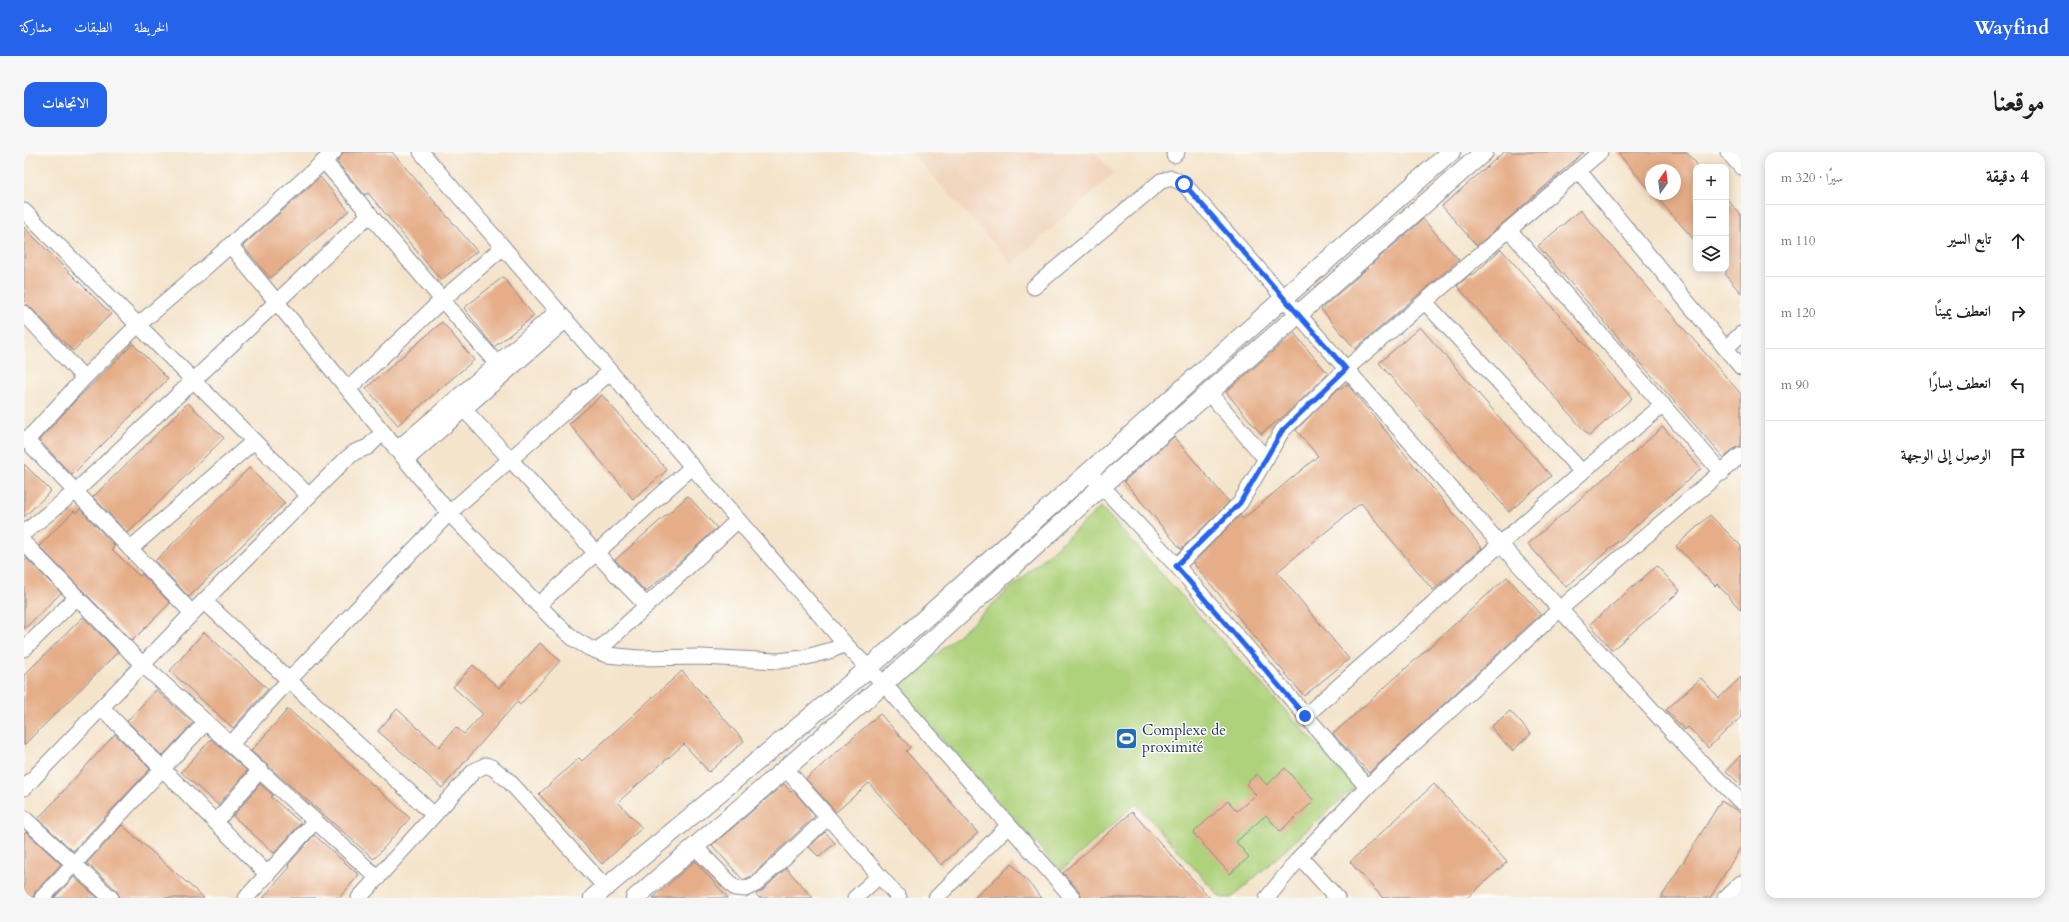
<!DOCTYPE html>
<html lang="ar">
<head>
<meta charset="utf-8">
<style>
  :root { --surface:#fff; --page:#f6f6f6; --text:#202124; --muted:#757577; --line:#e0e0e0; --accent:#2563eb }
  body { margin:0; font-family:Cardo,Amiri,serif; background:var(--page); color:var(--text); direction:rtl }
  .controls { position:absolute; right:12px; top:12px; display:grid; overflow:hidden; border-radius:8px; box-shadow:0 2px 10px #0003 }
  .controls button { width:36px; height:36px; display:grid; place-items:center; padding:0; border:0; border-bottom:1px solid var(--line); background:var(--surface); color:var(--text); font:20px sans-serif }
  .compass { position:absolute; left:1621px; top:12px; width:36px; height:36px; border-radius:50%; background:var(--surface); box-shadow:0 2px 10px #0003; rotate:14deg }
  .stop { position:absolute; width:12px; height:12px; margin:-9px; border:3px solid #2563eb; border-radius:50%; background:#fff }
  .stop.end { background:#2563eb; border-color:#fff; box-shadow:0 1px 4px #0008 }
  .list { margin:0; padding:0; list-style:none }
  h2 { display:flex; justify-content:space-between; align-items:center; height:52px; margin:0; padding:0 16px; font-size:17px }
  h2 small { font-size:13px; font-weight:400; color:var(--muted) }
  .list li { display:grid; grid-template-columns:26px 1fr auto; gap:12px; align-items:center; box-sizing:border-box; height:72px; padding:0 16px; border-top:1px solid var(--line) }
  .list b { display:block; font-size:15px; white-space:nowrap }
  .list em { font-size:13px; font-style:normal; color:var(--muted) }
  .icon { flex:none; width:22px; height:22px; fill:none; stroke:currentColor; stroke-width:2; stroke-linecap:round; stroke-linejoin:round }
  .map { position:relative; flex:none; width:1717px; height:746px; overflow:hidden; direction:ltr; border-radius:12px }
  header { display:flex; align-items:center; gap:24px; box-sizing:border-box; height:56px; padding:0 20px; background:var(--accent); color:#fff }
  header strong { font-size:19px }
  nav { display:flex; gap:22px; margin-inline-start:auto; font-size:14px }
  .intro { display:flex; align-items:center; justify-content:space-between; box-sizing:border-box; height:96px; padding:0 24px }
  h1 { margin:0; font-size:28px }
  .button { padding:10px 18px; border-radius:12px; background:var(--accent); color:#fff; font-size:14px; font-weight:700 }
  main { display:flex; gap:24px; padding:0 24px }
  aside { flex:1; background:var(--surface); border-radius:12px; box-shadow:0 2px 10px #0003 }
  .map>svg:first-child { display:block }
  .built { fill:#f1d5bd }
  .green { fill:#aed27b; stroke:#64806c }
  .building { fill:#e5ad88 }
  .lines { fill:none; stroke-linecap:round; stroke-linejoin:round }
  .minor-casing { stroke:#888a94; stroke-width:17 }
  .tertiary-casing { stroke:#888a94; stroke-width:20 }
  .minor { stroke:#fff; stroke-width:15 }
  .tertiary { stroke:#fff; stroke-width:18 }
  .route { stroke:#2563eb; stroke-width:5 }
  .labels { text-anchor:middle; dominant-baseline:central; stroke-width:3; stroke-linejoin:round; paint-order:stroke }
  .poi-label { font-size:15px; fill:#1b2f5e; stroke:#fdfcf7; text-anchor:start }
</style>
</head>
<body>
<header>
<strong>Wayfind</strong>
<nav><a>الخريطة</a><a>الطبقات</a><a>مشاركة</a></nav>
</header>
<div class="intro"><h1>موقعنا</h1><a class="button">الاتجاهات</a></div>
<main>
<aside>
<h2>4 دقيقة<small>سيرًا · 320 m</small></h2>
<ul class="list">
<li><svg class="icon" aria-label="ahead" viewBox="0 0 24 24"><path d="M12 20V5M6 11l6-6 6 6"/></svg><div><b>تابع السير</b></div><em>110 m</em></li>
<li><svg class="icon" aria-label="right" viewBox="0 0 24 24"><path d="M7 20v-9h11M14 6l5 5-5 5"/></svg><div><b>انعطف يمينًا</b></div><em>120 m</em></li>
<li><svg class="icon" aria-label="left" viewBox="0 0 24 24"><path d="M17 20v-9H6M10 6l-5 5 5 5"/></svg><div><b>انعطف يسارًا</b></div><em>90 m</em></li>
<li><svg class="icon" aria-label="arrive" viewBox="0 0 24 24"><path d="M6 21V4h12l-3 4 3 4H6"/></svg><div><b>الوصول إلى الوجهة</b></div></li>
</ul>
</aside>
<div class="map">
<svg width="1717" height="746" viewBox="0 0 1717 746">
  <rect width="100%" height="100%" fill="#fdfcf7"/>
  <filter id="ink" filterUnits="userSpaceOnUse"><feTurbulence type="fractalNoise" baseFrequency=".025" numOctaves="2"/><feDisplacementMap in="SourceGraphic" scale="8" xChannelSelector="R" yChannelSelector="G"/><feConvolveMatrix kernelMatrix="1 2 1 2 8 2 1 2 1" color-interpolation-filters="sRGB"/></filter>
  <filter id="wash" filterUnits="userSpaceOnUse"><feTurbulence type="fractalNoise" baseFrequency=".012" numOctaves="4" result="noise"/><feDisplacementMap in="SourceGraphic" scale="16" xChannelSelector="R" yChannelSelector="G"/><feGaussianBlur stdDeviation="0.9" result="paint"/><feColorMatrix in="noise" values="0 0 0 0 0 0 0 0 0 0 0 0 0 0 0 0 0 1.4 0 .05"/><feComposite in="paint" operator="in"/></filter>
  <g filter="url(#wash)">
    <rect width="100%" height="100%" fill="#f4e4cb"/>
    <polygon class="built" points="887,0 1071,0 1090,21 988,112"/>
    <polygon class="green" points="1077,355 1331,635 1208,746 1197,746 1112,652 1037,719 873,538"/>
    <g id="blocks">
      <g class="building">
        <polygon points="319,0 368,0 453,99 417,128 344,41 341,43 313,10"/>
        <polygon points="1480,0 1560,0 1453,94 1418,54"/>
        <polygon points="1593,0 1662,0 1672,11 1672,90 1630,42 1651,42 1651,18 1627,18 1627,39"/>
        <polygon points="296,25 325,59 246,126 219,94"/>
        <polygon points="1702,46 1717,63 1717,141 1702,124"/>
        <polygon points="1556,58 1717,242 1717,294 1711,296 1700,306 1514,94"/>
        <polygon points="1399,67 1435,108 1331,197 1297,157"/>
        <polygon points="0,75 87,162 49,199 0,149"/>
        <polygon points="1477,97 1608,246 1565,284 1433,134 1447,122 1449,123"/>
        <polygon points="479,125 510,164 470,195 440,156"/>
        <polygon points="418,170 450,208 374,273 342,236"/>
        <polygon points="1396,175 1527,324 1485,360 1355,211"/>
        <polygon points="1270,181 1304,222 1260,264 1237,282 1202,240"/>
        <polygon points="109,192 144,227 48,323 15,288 53,247"/>
        <polygon points="1323,232 1458,396 1409,438 1337,351 1253,420 1325,507 1280,544 1169,411 1216,363 1219,367 1294,304 1272,278 1315,236 1317,237"/>
        <polygon points="578,243 643,318 609,347 545,272"/>
        <polygon points="164,251 200,286 104,381 69,345"/>
        <polygon points="1639,275 1677,317 1542,435 1504,392"/>
        <polygon points="1150,285 1205,350 1157,397 1100,329"/>
        <polygon points="0,312 27,339 0,365"/>
        <polygon points="225,316 261,351 165,445 131,409"/>
        <polygon points="664,344 693,376 622,440 591,408"/>
        <polygon points="56,357 91,394 88,397 115,424 118,422 146,451 108,489 15,394 50,359 52,361"/>
        <polygon points="1686,363 1717,394 1717,458 1693,432 1691,434 1652,394"/>
        <polygon points="2,406 37,441 0,477 0,409"/>
        <polygon points="1633,414 1656,439 1588,498 1566,472"/>
        <polygon points="1483,425 1517,462 1345,621 1309,582"/>
        <polygon points="59,465 94,500 0,593 0,523"/>
        <polygon points="180,480 244,537 209,576 146,519"/>
        <polygon points="516,491 536,509 496,553 493,550 418,636 354,579 373,557 415,595 432,575 440,582 459,562 429,535 449,513 475,536"/>
        <polygon points="658,519 720,589 685,620 660,592 594,650 618,676 578,712 515,642 555,606 558,609"/>
        <polygon points="1717,525 1717,565 1684,596 1664,575 1661,578 1642,558 1677,526 1695,546"/>
        <polygon points="132,538 169,571 138,604 103,569"/>
        <polygon points="264,557 386,666 350,707 227,599"/>
        <polygon points="1486,559 1507,582 1488,599 1467,575"/>
        <polygon points="856,562 886,595 882,599 954,681 917,713 845,631 812,660 782,627"/>
        <polygon points="91,582 126,617 49,699 14,667"/>
        <polygon points="187,587 223,619 194,653 157,620"/>
        <polygon points="1717,603 1717,633 1702,619"/>
        <polygon points="1261,616 1290,649 1256,679 1242,663 1212,690 1225,705 1206,722 1169,681 1204,649 1213,659 1232,643 1222,632 1233,622 1243,633"/>
        <polygon points="236,632 249,643 247,645 277,671 250,701 209,664"/>
        <polygon points="760,632 767,640 769,638 791,664 727,724 719,728 688,693"/>
        <polygon points="1410,632 1483,710 1443,746 1359,746 1326,710"/>
        <polygon points="1697,649 1717,661 1717,695 1686,746 1637,746"/>
        <polygon points="1108,660 1186,746 1058,746 1056,740 1039,721"/>
        <polygon points="98,673 180,746 96,746 93,739 63,711"/>
        <polygon points="2,680 37,712 11,740 9,746 5,746 0,742 0,682"/>
        <polygon points="801,680 811,691 795,705 785,695"/>
        <polygon points="290,683 335,723 315,746 239,746 266,715 264,713"/>
        <polygon points="671,709 704,746 629,746"/>
        <polygon points="988,712 1018,746 950,746"/>
        <polygon points="762,716 789,746 735,746 732,742 738,739"/>
        <polygon points="50,725 74,746 30,746"/>
      </g>
    </g>
  </g>
  <g filter="url(#ink)">
    <use href="#blocks" fill-opacity="0" stroke="#888a94" stroke-width="1"/>
    <g class="lines">
      <defs>
        <g id="minor">
          <polyline points="397,0 821,492 860,532 1049,746"/>
          <polyline points="1704,0 1717,15"/>
          <polyline points="1150,3 1153,0"/>
          <polyline points="300,9 473,212"/>
          <polyline points="1554,18 1717,215"/>
          <polyline points="0,59 285,344"/>
          <polyline points="1485,78 1698,321"/>
          <polyline points="206,93 425,361 531,470 550,487 565,496 583,503 614,506 677,505 754,509 779,506 808,498 821,492"/>
          <polyline points="1010,135 1137,29 1148,26 1160,32 1476,392 1665,598 1717,650"/>
          <polyline points="1401,150 1558,320"/>
          <polyline points="0,161 60,226"/>
          <polyline points="1702,196 1717,182"/>
          <polyline points="324,237 418,148 479,95"/>
          <polyline points="1186,242 1242,307"/>
          <path d="M431 248C496 316 557 388 623 454"/>
          <polyline points="0,286 168,461"/>
          <polyline points="3,288 60,226 114,173 183,114 310,0"/>
          <polyline points="372,298 534,159"/>
          <polyline points="382,308 542,168"/>
          <polyline points="1070,326 1153,414 1343,635"/>
          <polyline points="0,381 52,339 346,62"/>
          <polyline points="0,391 119,513 354,726"/>
          <polyline points="106,397 230,289"/>
          <polyline points="1153,414 1216,351 1258,279 1322,217 1576,0"/>
          <polyline points="180,449 410,663"/>
          <polyline points="514,453 668,315"/>
          <polyline points="0,497 53,445"/>
          <polyline points="574,499 714,368"/>
          <polyline points="78,556 243,722"/>
          <polyline points="1281,564 1558,320 1639,253"/>
          <polyline points="207,592 265,528 425,361 586,220"/>
          <polyline points="761,616 875,746"/>
          <polyline points="0,636 180,449 322,307 331,300 344,295 359,280"/>
          <polyline points="0,666 87,746"/>
          <polyline points="192,670 236,618"/>
          <polyline points="671,695 711,736 721,737 732,732 803,666"/>
          <polyline points="1276,705 1313,746"/>
          <polyline points="18,746 182,570"/>
          <polyline points="222,746 291,669"/>
          <polyline points="335,746 450,619 462,613 469,616 485,629 581,735"/>
          <polyline points="831,746 855,724"/>
          <polyline points="912,746 984,674"/>
          <polyline points="1243,746 1276,705 1343,635 1536,457 1717,303"/>
          <polyline points="1701,746 1717,731"/>
        </g>
        <g id="tertiary">
          <polyline points="569,746 845,516 1259,147 1427,0"/>
          <polyline points="611,746 860,532 1078,334 1460,0"/>
        </g>
      </defs>
      <use href="#minor" class="minor-casing"/>
      <use href="#tertiary" class="tertiary-casing"/>
      <use href="#minor" class="minor"/>
      <use href="#tertiary" class="tertiary"/>
    </g>
  </g>
  <g class="lines" filter="url(#ink)">
    <polyline class="route" points="1160,32 1322,217 1258,279 1216,351 1152,414 1281,564"/>
  </g>
  <defs>
    <symbol id="stadium-square" viewBox="-11 -11 22 22"><rect x="-9" y="-9" width="18" height="18" rx="4" fill="#1f6fb2" stroke="#fdfcf7"/><path d="M0-5a6.5 5 0 1 0 0 10a6.5 5 0 1 0 0-10ZM-3.5-1.8h7v3.6h-7Z" fill="#fff"/></symbol>
  </defs>
  <g fill-rule="evenodd">
    <use href="#stadium-square" x="1090" y="574" width="25" height="25"/>
  </g>
  <g class="labels">
    <g class="poi-label">
      <text x="1118" y="578">Complexe de<tspan x="1118" dy="17">proximité</tspan></text>
    </g>
  </g>
</svg>
<div class="controls">
<button>+</button>
<button>−</button>
<button><svg class="icon" aria-label="layers" viewBox="0 0 24 24"><path d="M12 4l9 5-9 5-9-5zM3 14l9 5 9-5"/></svg></button>
</div>
<svg class="compass" viewBox="-18 -18 36 36"><path d="M0-13l5 13h-10z" fill="#e53935"/><path d="M0 13l5-13h-10z" fill="#757577"/></svg>
<div class="stop" style="left:1160px;top:32px"></div>
<div class="stop end" style="left:1281px;top:564px"></div>
</div>
</main>
</body>
</html>
